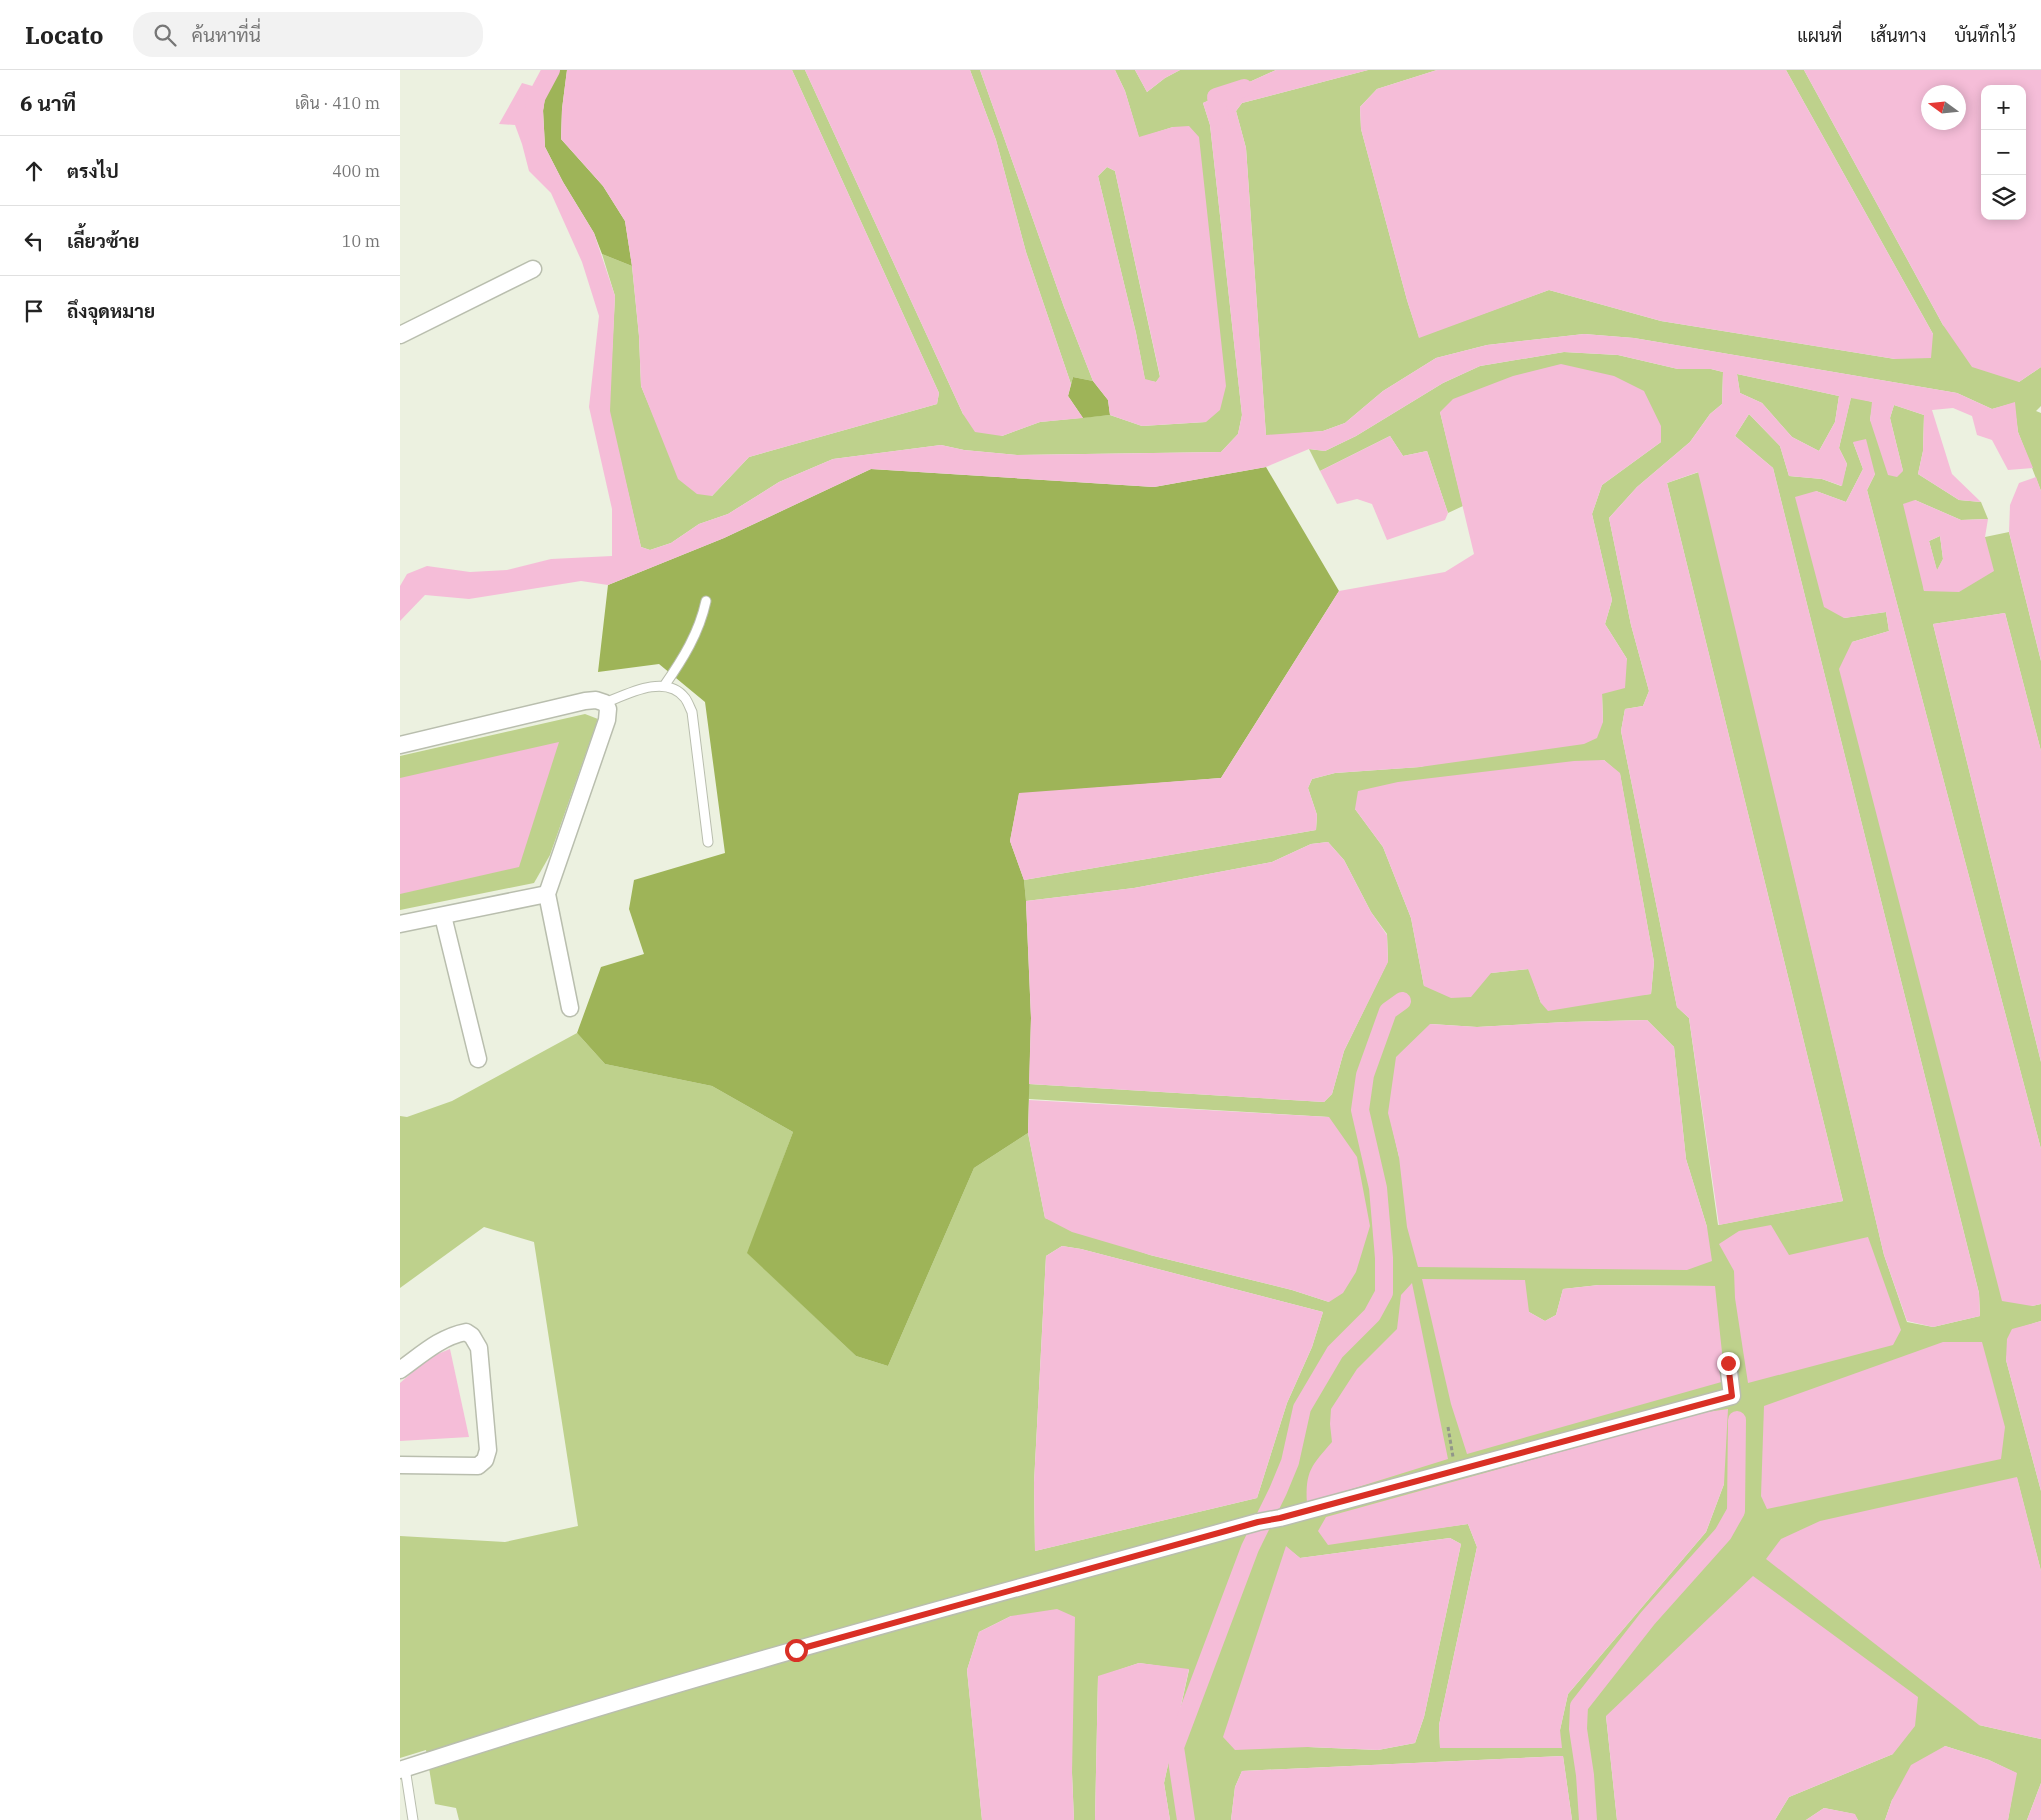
<!DOCTYPE html>
<html lang="th">
<head>
<meta charset="utf-8">
<style>
  :root { --surface:#fff; --page:#f2f2f2; --text:#222; --muted:#767676; --line:#e0e0e0 }
  body { margin:0; font-family:"IBM Plex Serif",Sarabun,serif; background:var(--page); color:var(--text) }
  .controls { position:absolute; right:15px; top:15px; display:grid; overflow:hidden; border-radius:10px; box-shadow:0 2px 12px #0003 }
  .controls button { width:45px; height:45px; display:grid; place-items:center; padding:0; border:0; border-bottom:1px solid var(--line); background:var(--surface); color:var(--text); font:25px sans-serif }
  .compass { position:absolute; left:1521px; top:15px; width:45px; height:45px; border-radius:50%; background:var(--surface); box-shadow:0 2px 12px #0003; rotate:285deg }
  .stop { position:absolute; width:15px; height:15px; margin:-11px; border:4px solid #d93025; border-radius:50%; background:#fff }
  .stop.end { background:#d93025; border-color:#fff; box-shadow:0 1px 5px #0008 }
  .list { margin:0; padding:0; list-style:none }
  h2 { display:flex; justify-content:space-between; align-items:center; height:65px; margin:0; padding:0 20px; font-size:21px }
  h2 small { font-size:16px; font-weight:400; color:var(--muted) }
  .list li { display:grid; grid-template-columns:32px 1fr auto; gap:15px; align-items:center; box-sizing:border-box; height:70px; padding:0 20px; border-top:1px solid var(--line) }
  .list b { display:block; font-size:19px; white-space:nowrap }
  .list em { font-size:16px; font-style:normal; color:var(--muted) }
  .icon { flex:none; width:28px; height:28px; fill:none; stroke:currentColor; stroke-width:2; stroke-linecap:round; stroke-linejoin:round }
  .map { position:relative; flex:none; width:1641px; height:1750px; overflow:hidden }
  header { display:flex; align-items:center; gap:30px; box-sizing:border-box; height:70px; padding:0 25px; background:var(--surface); border-bottom:1px solid var(--line) }
  header strong { font-size:24px }
  nav { display:flex; gap:28px; margin-inline-start:auto; font-size:18px }
  .search { width:350px; height:45px; background:var(--page); display:flex; align-items:center; gap:12px; box-sizing:border-box; padding:0 18px; border-radius:20px; color:var(--muted); font-size:19px }
  main { display:flex }
  aside { flex:1; background:var(--surface) }
  .map>svg:first-child { display:block }
  .green { fill:#bed18c; fill-rule:evenodd }
  .forest { fill:#9eb458 }
  .water { fill:#f5bdd8; fill-rule:evenodd }
  .lines { fill:none; stroke-linecap:round; stroke-linejoin:round }
  .canal { stroke:#f5bdd8; stroke-width:18 }
  .lane-casing { stroke:#b9beae; stroke-width:11 }
  .street-casing { stroke:#b9beae; stroke-width:19 }
  .path { stroke:#92968a; stroke-width:3; stroke-dasharray:4 2.5; stroke-linecap:butt }
  .lane { stroke:#fff; stroke-width:9 }
  .street { stroke:#fff; stroke-width:16 }
  .route { stroke:#d93025; stroke-width:6 }
</style>
</head>
<body>
<header>
<strong>Locato</strong>
<div class="search"><svg class="icon" aria-label="search" viewBox="0 0 24 24"><circle cx="10" cy="10" r="6"/><path d="M15 15l6 6"/></svg>ค้นหาที่นี่</div>
<nav><a>แผนที่</a><a>เส้นทาง</a><a>บันทึกไว้</a></nav>
</header>
<main>
<aside>
<h2>6 นาที<small>เดิน · 410 m</small></h2>
<ul class="list">
<li><svg class="icon" aria-label="ahead" viewBox="0 0 24 24"><path d="M12 20V5M6 11l6-6 6 6"/></svg><div><b>ตรงไป</b></div><em>400 m</em></li>
<li><svg class="icon" aria-label="left" viewBox="0 0 24 24"><path d="M17 20v-9H6M10 6l-5 5 5 5"/></svg><div><b>เลี้ยวซ้าย</b></div><em>10 m</em></li>
<li><svg class="icon" aria-label="arrive" viewBox="0 0 24 24"><path d="M6 21V4h12l-3 4 3 4H6"/></svg><div><b>ถึงจุดหมาย</b></div></li>
</ul>
</aside>
<div class="map">
<svg width="1641" height="1750" viewBox="0 0 1641 1750">
  <rect width="100%" height="100%" fill="#ecf1e0"/>
  <g class="green">
    <polygon points="392,0 405,0 563,344 602,366 640,352 710,345 742,356 806,352 773,57 739,68 725,21 715,0 735,0 747,22 765,8 780,0 876,0 803,33 810,55 842,345 838,364 821,382 617,385 564,380 541,375 433,389 379,412 328,444 299,454 271,473 250,480 241,477 209,341 215,226 202,184 232,196 239,266 241,316 256,352 312,426 349,387 537,334 539,323"/>
    <polygon points="570,0 580,0 664,237 693,311 673,307 671,314 626,182 596,70"/>
    <polygon points="968,0 1037,0 977,19 960,37 961,59 1007,230 1019,267 1149,220 1261,251 1495,289 1533,264 1386,0 1404,0 1543,255 1619,312 1641,297 1641,336 1636,341 1641,343 1641,421 1618,362 1614,333 1592,339 1557,323 1234,268 1184,264 1087,275 1036,288 983,321 945,353 923,361 866,366 846,78 836,41 842,33"/>
    <polygon points="707,97 715,101 760,307 756,312 745,310 736,263 698,106"/>
    <path d="M1164 282 1218 285 1278 299H1311L1323 302 1322 334 1310 344 1290 372 1237 417 1209 448 1231 555 1249 621 1243 636 1225 639 1221 661 1277 937 1289 948 1318 1155 1443 1131 1267 413 1299 402 1484 1185 1507 1252 1533 1257 1580 1246 1579 1223 1373 398 1335 366 1349 344 1380 376 1389 406 1422 409 1441 416 1447 394 1439 378 1451 327 1473 332 1470 350 1503 401 1490 348 1494 335 1524 345 1523 381 1518 404 1559 430 1581 432 1588 449 1561 450 1515 430 1524 521 1585 467 1609 462 1641 591V681L1605 543 1533 554 1641 992V1079L1467 420 1475 404 1453 372 1463 399 1446 432 1416 421 1444 548 1486 542 1489 561 1452 572 1632 1236 1641 1234V1251L1612 1260 1606 1290 1641 1421V1501L1617 1408 1579 1655 1641 1669V1713L1627 1750H1608L1616 1703 1589 1690 1545 1676 1492 1730 1485 1750H1458L1454 1744 1424 1738 1406 1750H1375L1389 1727 1493 1684 1206 1646 1217 1750H1172L1163 1686 842 1701 835 1717 831 1750H770L764 1713 789 1600 739 1593 698 1607 695 1750H674L672 1703 611 1546 579 1562 567 1600 582 1750H59L56 1738 35 1734 26 1680 0 1688V1466L105 1472 178 1456 134 1172 84 1157 0 1218V1046L7 1047 52 1031 177 963 205 994 312 1016 393 1062 348 1183 456 1286 488 1296 574 1098 628 1063 645 1148 750 1185 892 1220 929 1232V1047L629 1029V1014L924 1032 932 1024 944 981 988 891 987 864 971 842 944 790 928 772 911 774 872 792 734 818 626 831 624 810 916 760 917 745 908 718 912 709 935 703 1020 697 1203 652 1202 623 1227 589 1205 554 1212 530 1192 444 1202 415 1261 372 1040 342 1063 436 1048 443 1027 381 1003 386 990 366 920 401 909 379 925 381 956 366 1043 313 1080 296ZM1204 690 1220 704 1254 892 1251 924 1141 933 1129 899 1091 903 1024 916 1011 848 983 777 955 739ZM1247 950 1274 977 1286 1089 1307 1157 999 1087 989 1043 1031 954 1077 957 1166 952ZM662 1176 681 1179 923 1242 912 1277 887 1333 857 1428 635 1481 634 1413 646 1186ZM1199 1215 1315 1216 1051 1334 1129 1242 1145 1251 1156 1245 1163 1219ZM1324 1414 1306 1462 1168 1624 1160 1660 1040 1678 1039 1655 1077 1477 1068 1454 1024 1460ZM1050 1468 1061 1474 1024 1647 1015 1673 978 1680 908 1677 886 1477 900 1488Z"/>
    <polygon points="1337,304 1439,326 1435,352 1419,381 1392,367 1362,333 1340,323"/>
    <polygon points="1540,466 1543,489 1537,501 1529,471"/>
    <polygon points="185,644 198,649 150,785 134,813 0,840 0,686"/>
  </g>
  <g class="forest">
    <polygon points="150,0 167,0 162,39 161,69 203,116 225,151 232,196 202,184 194,163 163,112 145,77 143,40"/>
    <polygon points="673,307 693,311 708,330 710,345 683,348 668,326"/>
    <polygon points="866,397 939,521 821,708 619,724 610,771 624,810 626,831 631,948 628,1063 574,1098 488,1296 456,1286 347,1183 393,1062 312,1016 205,994 177,963 201,897 244,884 229,839 234,810 325,783 305,632 259,594 198,602 208,515 324,468 471,399 754,417"/>
  </g>
  <g class="water">
    <polygon points="167,0 392,0 539,323 537,334 349,387 312,426 297,424 278,409 241,316 239,266 232,196 225,151 203,116 161,69 162,39"/>
    <polygon points="405,0 570,0 596,70 626,182 671,314 668,326 683,348 640,352 602,366 575,362 563,344"/>
    <path d="M580 0H715L725 21 739 67 773 57 789 56 799 67 826 316 820 340 806 352 742 356 710 345 708 330 693 311 664 237ZM707 97 715 101 760 306 756 312 745 309 736 263 698 106Z"/>
    <polygon points="735,0 780,0 765,8 747,22"/>
    <path d="M876 0H968L842 33 836 41 846 78 866 365 923 361 945 353 983 321 1036 288 1087 275 1184 264 1234 268 1557 323 1592 339 1615 332 1618 362 1633 398 1608 400 1592 370 1577 365 1572 346 1553 338 1532 340 1552 404 1581 432 1559 430 1518 404 1523 381 1524 345 1494 335 1490 348 1503 401 1497 407 1488 405 1470 350 1472 332 1451 328 1439 378 1447 394 1442 416 1422 409 1389 406 1380 376 1349 344 1335 366 1373 398 1579 1223 1580 1246 1533 1257 1507 1251 1484 1185 1298 402 1267 413 1443 1131 1319 1155 1289 948 1277 937 1221 661 1225 639 1243 636 1249 621 1231 555 1209 448 1237 417 1290 372 1310 344 1322 334 1323 302 1311 299H1278L1218 285 1164 282 1080 296 1043 313 956 366 925 381 909 379 866 397 754 417 471 399 324 468 208 515 181 511 69 529 25 525 0 551V516L7 504 27 496 70 502 107 500 151 489 212 486V439L189 337 199 246 182 192 151 123 129 101 122 74 115 55 99 54 122 13 146 20 143 40 145 77 163 112 194 163 215 226 210 341 241 477 250 480 271 473 299 454 328 444 379 412 433 389 541 375 564 380 617 385 821 382 838 364 842 345 810 55 803 33ZM1337 304 1439 326 1435 352 1419 381 1392 367 1362 333 1340 323Z"/>
    <polygon points="1037,0 1386,0 1533,264 1531,288 1495,289 1261,251 1149,220 1019,268 1007,230 961,59 960,37 977,19"/>
    <path d="M1404 0H1641V297L1619 312 1572 297 1543 255ZM1585 19H1622V146H1585ZM1528 22H1558V52H1528Z"/>
    <polygon points="1161,294 1214,306 1244,321 1261,356 1261,372 1202,415 1192,444 1212,530 1205,554 1227,589 1225,618 1202,624 1203,652 1197,668 1184,674 1020,697 935,703 912,709 908,718 917,745 916,760 624,810 610,771 619,723 821,708 939,521 1045,502 1074,484 1040,342 1053,329 1113,306"/>
    <polygon points="990,366 1003,386 1027,381 1048,443 1045,450 987,470 972,434 957,429 937,434 920,401"/>
    <polygon points="1466,369 1475,404 1467,420 1641,1079 1641,1234 1632,1236 1602,1231 1439,599 1452,572 1489,561 1486,542 1444,548 1424,537 1395,427 1416,421 1446,432 1463,399 1453,372"/>
    <polygon points="1636,407 1641,421 1641,591 1609,462 1610,435 1619,413"/>
    <path d="M1515 430 1561 450 1588 449 1585 467 1594 501 1559 522 1524 521 1503 434ZM1540 466 1543 489 1537 500 1529 471Z"/>
    <polygon points="1605,543 1641,681 1641,992 1533,554"/>
    <polygon points="159,672 119,797 0,824 0,708"/>
    <polygon points="1204,690 1220,703 1254,892 1251,924 1148,941 1141,933 1128,899 1091,903 1071,927 1051,928 1024,916 1011,848 983,777 955,739 958,721 998,712 1174,691"/>
    <polygon points="928,772 944,790 971,842 987,865 988,892 944,981 932,1024 924,1032 629,1014 631,948 626,831 734,818 872,792 911,774"/>
    <polygon points="1247,950 1274,977 1286,1089 1307,1157 1312,1191 1287,1200 1018,1197 1007,1157 999,1087 988,1043 996,987 1030,954 1077,957 1166,952"/>
    <polygon points="629,1030 929,1047 957,1087 970,1156 956,1202 943,1223 929,1232 892,1220 750,1185 672,1162 645,1148 628,1063"/>
    <polygon points="1371,1155 1389,1185 1468,1167 1501,1260 1493,1275 1348,1313 1335,1228 1334,1201 1319,1174 1339,1161"/>
    <polygon points="662,1176 681,1179 923,1242 912,1277 887,1333 857,1428 635,1481 634,1413 646,1186"/>
    <polygon points="1022,1209 1125,1210 1129,1242 1145,1251 1156,1245 1163,1219 1199,1215 1315,1216 1325,1311 1067,1384 1051,1334"/>
    <path d="M1012 1213 1048 1389 907 1433C905 1401 912 1395 932 1372L930 1354 931 1339 957 1299 997 1259 1001 1225Z"/>
    <polygon points="1641,1251 1641,1421 1606,1290 1607,1269 1612,1259"/>
    <polygon points="1543,1272 1582,1272 1605,1357 1601,1389 1367,1439 1361,1426 1364,1336"/>
    <polygon points="50,1279 69,1367 0,1371 0,1313 30,1287"/>
    <polygon points="1328,1339 1324,1414 1306,1462 1168,1624 1160,1660 1162,1678 1040,1678 1039,1655 1077,1477 1068,1454 928,1475 918,1461 926,1447 1300,1343"/>
    <polygon points="1617,1407 1641,1501 1641,1669 1579,1655 1366,1489 1381,1469 1420,1451"/>
    <polygon points="1050,1468 1061,1474 1024,1647 1015,1673 978,1680 908,1677 835,1680 823,1667 886,1476 900,1488"/>
    <polygon points="1353,1506 1518,1627 1515,1656 1493,1684 1389,1727 1375,1750 1217,1750 1206,1646"/>
    <polygon points="657,1539 675,1547 672,1703 674,1750 582,1750 567,1600 579,1562 611,1546"/>
    <polygon points="739,1593 789,1599 764,1713 770,1750 695,1750 698,1606"/>
    <polygon points="1545,1676 1589,1690 1617,1703 1608,1750 1485,1750 1492,1730 1511,1695"/>
    <polygon points="1163,1686 1172,1750 831,1750 835,1717 842,1701"/>
    <polygon points="1641,1713 1641,1750 1627,1750"/>
    <polygon points="1424,1738 1455,1744 1458,1750 1406,1750"/>
  </g>
  <g class="lines">
    <g class="canal">
      <polyline points="134,41 136,28 151,0"/>
      <polyline points="820,50 816,27 844,18"/>
      <polyline points="786,1750 775,1677 850,1478 878,1421 890,1392 902,1338 935,1282 972,1245 984,1223 984,1188 978,1118 960,1040 965,1005 988,941 1002,931"/>
      <polyline points="1188,1750 1185,1705 1178,1659 1179,1636 1248,1548 1323,1464 1336,1441 1337,1350"/>
    </g>
    <defs>
      <g id="lane">
        <path d="M264 616C283 589 299 563 306 531"/>
        <path d="M205 633C227 624 266 603 285 628 288 632 290 638 292 642L308 772"/>
        <polyline points="5,1698 13,1750"/>
      </g>
      <g id="street">
        <polyline points="0,265 133,199"/>
        <polyline points="0,675 185,631 196,630 205,633 208,639 207,650 147,824 170,938"/>
        <polyline points="43,846 78,989"/>
        <polyline points="0,854 147,824"/>
        <path d="M0 1300C21 1285 40 1267 66 1262L72 1266 79 1278 88 1380 85 1390 78 1396 0 1395"/>
        <path d="M0 1700C283 1607 571 1531 858 1452L880 1448 1332 1326 1328 1293"/>
      </g>
    </defs>
    <use href="#lane" class="lane-casing"/>
    <use href="#street" class="street-casing"/>
    <polyline class="path" points="1048,1357 1053,1387"/>
    <use href="#lane" class="lane"/>
    <use href="#street" class="street"/>
  </g>
  <g class="lines">
    <polyline class="route" points="396,1580 858,1452 880,1448 1332,1326 1328,1293"/>
  </g>
</svg>
<div class="controls">
<button>+</button>
<button>−</button>
<button><svg class="icon" aria-label="layers" viewBox="0 0 24 24"><path d="M12 4l9 5-9 5-9-5zM3 14l9 5 9-5"/></svg></button>
</div>
<svg class="compass" viewBox="-18 -18 36 36"><path d="M0-13l5 13h-10z" fill="#e53935"/><path d="M0 13l5-13h-10z" fill="#767676"/></svg>
<div class="stop" style="left:396px;top:1580px"></div>
<div class="stop end" style="left:1328px;top:1293px"></div>
</div>
</main>
</body>
</html>
